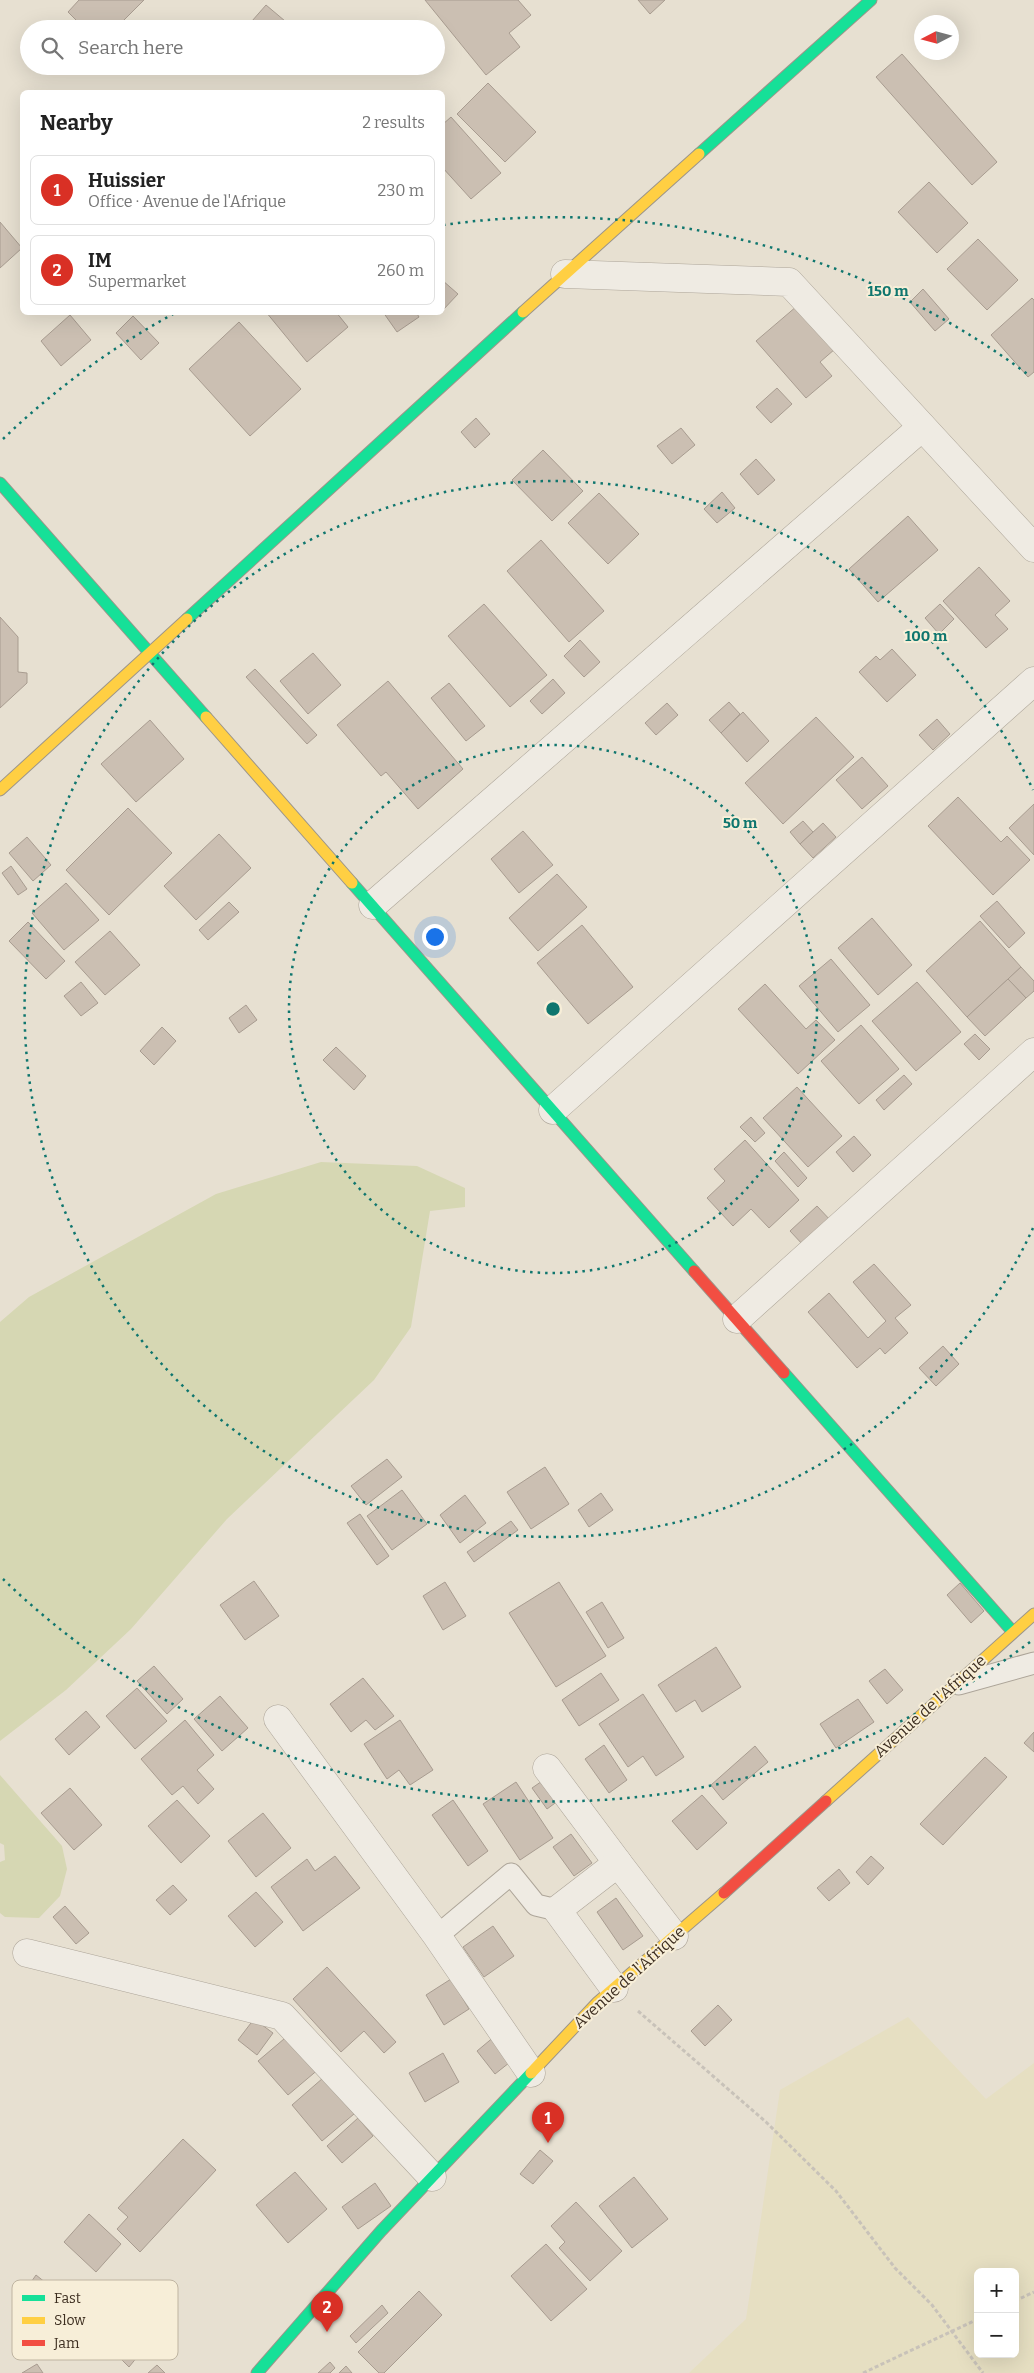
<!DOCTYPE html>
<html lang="en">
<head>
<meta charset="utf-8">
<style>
  :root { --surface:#fff; --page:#f6f6f6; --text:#222; --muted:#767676; --line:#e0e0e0; --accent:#d93025 }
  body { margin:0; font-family:Bitter,serif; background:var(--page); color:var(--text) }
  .controls { position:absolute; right:15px; bottom:15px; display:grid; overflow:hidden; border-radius:8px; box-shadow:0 5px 20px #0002 }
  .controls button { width:45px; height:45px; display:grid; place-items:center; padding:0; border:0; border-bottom:1px solid var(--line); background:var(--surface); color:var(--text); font:25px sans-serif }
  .compass { position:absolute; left:914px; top:15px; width:45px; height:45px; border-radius:50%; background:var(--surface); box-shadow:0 5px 20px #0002; rotate:264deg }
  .you { position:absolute; left:434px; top:936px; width:18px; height:18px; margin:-12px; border:4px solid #fff; border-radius:50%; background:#1a73e8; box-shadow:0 0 0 8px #1a73e833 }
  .badge { display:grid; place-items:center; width:32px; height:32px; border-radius:50%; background:var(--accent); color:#fff; font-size:16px; font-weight:700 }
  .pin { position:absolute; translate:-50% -41px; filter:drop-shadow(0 1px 2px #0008) }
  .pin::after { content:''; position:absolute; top:26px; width:18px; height:15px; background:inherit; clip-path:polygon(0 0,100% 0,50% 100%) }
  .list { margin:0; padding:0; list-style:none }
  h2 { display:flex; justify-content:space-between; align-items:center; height:65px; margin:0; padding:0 20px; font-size:21px }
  h2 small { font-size:16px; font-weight:400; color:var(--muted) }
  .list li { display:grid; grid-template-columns:32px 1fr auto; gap:15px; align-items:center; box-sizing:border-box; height:70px; margin:0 10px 10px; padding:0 10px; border:1px solid var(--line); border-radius:8px }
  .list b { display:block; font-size:19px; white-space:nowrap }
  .list p { margin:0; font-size:16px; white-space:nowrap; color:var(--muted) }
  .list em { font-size:16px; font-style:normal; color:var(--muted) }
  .icon { flex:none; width:28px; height:28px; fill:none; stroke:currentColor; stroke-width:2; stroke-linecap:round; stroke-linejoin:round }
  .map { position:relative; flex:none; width:1034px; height:2373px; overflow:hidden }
  .search { position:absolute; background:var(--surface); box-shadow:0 5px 20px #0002; left:20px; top:20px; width:425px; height:55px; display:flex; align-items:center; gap:12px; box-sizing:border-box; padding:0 18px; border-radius:28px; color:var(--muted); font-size:19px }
  .panel { position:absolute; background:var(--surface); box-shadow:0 5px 20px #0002; left:20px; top:90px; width:425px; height:225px; border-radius:8px }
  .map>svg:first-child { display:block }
  .farmland { fill:#e6dfc2; fill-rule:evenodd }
  .green { fill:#d6d7b3 }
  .building { fill:#cbbfb2; stroke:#a89c90 }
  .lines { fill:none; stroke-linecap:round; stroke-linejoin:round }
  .lane-casing { stroke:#ada599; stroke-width:23 }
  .street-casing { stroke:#ada599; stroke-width:29 }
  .fast-casing { stroke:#9c958a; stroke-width:13 }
  .slow-casing { stroke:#9c958a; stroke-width:13 }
  .jam-casing { stroke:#9c958a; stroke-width:13 }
  .path { stroke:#c8c2b9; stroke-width:3; stroke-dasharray:4 2.5; stroke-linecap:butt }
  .lane { stroke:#efebe3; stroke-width:21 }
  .street { stroke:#efebe3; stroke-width:28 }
  .fast { stroke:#16e098; stroke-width:11 }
  .slow { stroke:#ffcf43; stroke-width:11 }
  .jam { stroke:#f24e42; stroke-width:11 }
  .ring { fill:none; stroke:#0f766e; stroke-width:2.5; stroke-dasharray:2.5 5 }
  .labels { text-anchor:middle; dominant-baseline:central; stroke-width:4; stroke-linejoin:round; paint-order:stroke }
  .street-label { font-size:16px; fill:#3d2e20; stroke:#f7eed8 }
  .key { fill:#f7eed8; stroke:#bfb4a1; stroke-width:1 }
  .key-label { font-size:14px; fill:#3d2e20 }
  .centre { fill:#0f766e; stroke:#f7eed8; stroke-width:2.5 }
  .ring-label { font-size:15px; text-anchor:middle; font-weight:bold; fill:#0f766e; stroke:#f7eed8; stroke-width:4; stroke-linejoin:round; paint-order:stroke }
</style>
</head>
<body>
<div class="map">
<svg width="1034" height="2373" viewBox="0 0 1034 2373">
  <rect width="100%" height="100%" fill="#e7e0d1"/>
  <path class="farmland" d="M908 2017 986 2099 1034 2063V2373H689L746 2319 780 2090ZM978 2272H1015V2354H978Z"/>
  <g class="green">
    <polygon points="321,1162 417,1166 465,1188 465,1207 430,1211 411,1327 374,1380 227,1519 131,1629 66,1690 0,1741 0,1322 29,1297 216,1194"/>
    <polygon points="0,1775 62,1846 67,1869 60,1896 39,1918 5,1917 0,1913 0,1862 5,1860 4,1845 0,1843"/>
  </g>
  <g class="building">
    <polygon points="79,0 144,0 115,29 85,29 68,12"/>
    <polygon points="425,0 518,0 531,15 509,33 520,47 486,75"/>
    <polygon points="638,0 665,0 650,14"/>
    <polygon points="266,5 285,21 279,29 261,29 252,21"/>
    <polygon points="902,54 997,162 972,185 876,77"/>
    <polygon points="488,83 536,132 505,162 457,114"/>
    <polygon points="451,117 501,173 471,199 442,167 442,125"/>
    <polygon points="929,182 968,223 937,253 898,212"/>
    <polygon points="0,222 22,248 0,268"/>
    <polygon points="978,239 1018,280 987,310 947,269"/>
    <polygon points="442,280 458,294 442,311"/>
    <polygon points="923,289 949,319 935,331 910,302"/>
    <polygon points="1032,298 1034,300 1034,372 1028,377 991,335"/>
    <polygon points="797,306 835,349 820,362 832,376 806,398 756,341"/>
    <polygon points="266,312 336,312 348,327 307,362"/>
    <polygon points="383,312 416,312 419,317 397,332"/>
    <polygon points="70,315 91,340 61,366 41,341"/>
    <polygon points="133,316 159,343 141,360 116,333"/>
    <polygon points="239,322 301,389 250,436 189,369"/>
    <polygon points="777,388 792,404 771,423 756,407"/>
    <polygon points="476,418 490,434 475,448 461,432"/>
    <polygon points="681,428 695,445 672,464 657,446"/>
    <polygon points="543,450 583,491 552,521 512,480"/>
    <polygon points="756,459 775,480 758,495 740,474"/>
    <polygon points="722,492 735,508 717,523 704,509"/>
    <polygon points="599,493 639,534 608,564 568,523"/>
    <polygon points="908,516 938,550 878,602 849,569"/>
    <polygon points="541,540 604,611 569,642 507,571"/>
    <polygon points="979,567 1010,601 995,615 1008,629 986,648 943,601"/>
    <polygon points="484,604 547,675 510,707 448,636"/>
    <polygon points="940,604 954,619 939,634 925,618"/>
    <polygon points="0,617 18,637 18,672 27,673 27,683 0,708"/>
    <polygon points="580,640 600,662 584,677 564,656"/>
    <polygon points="892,649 916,675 887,702 859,672 876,656 880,660"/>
    <polygon points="313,653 341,685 308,714 280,681"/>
    <polygon points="255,669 317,735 307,744 246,677"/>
    <polygon points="553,679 565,693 542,714 530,701"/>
    <polygon points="388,681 463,769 418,809 386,772 381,776 337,725"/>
    <polygon points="449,683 485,726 466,741 431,698"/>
    <polygon points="729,702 740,714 721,733 709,720"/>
    <polygon points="667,703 678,715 656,735 645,723"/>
    <polygon points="743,712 769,741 747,762 721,733"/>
    <polygon points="816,717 854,757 783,824 745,783"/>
    <polygon points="937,719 950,734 933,750 919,735"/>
    <polygon points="150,720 184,759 136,802 101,764"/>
    <polygon points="862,757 888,786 862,809 836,780"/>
    <polygon points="958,797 1001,842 1007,836 1030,860 993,895 928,826"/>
    <polygon points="1034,804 1034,855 1009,828"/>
    <polygon points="128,808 172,853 109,915 66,870"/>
    <polygon points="803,821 813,832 800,844 790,832"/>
    <polygon points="823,823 836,837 813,858 800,844"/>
    <polygon points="523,831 553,865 519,893 491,859"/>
    <polygon points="219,834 251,868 196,920 164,886"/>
    <polygon points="27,837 51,865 33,881 9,853"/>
    <polygon points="11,866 27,889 18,895 2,873"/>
    <polygon points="557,874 587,907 538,951 509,918"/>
    <polygon points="66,883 99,920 64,950 32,913"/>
    <polygon points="997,901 1025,933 1009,948 980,916"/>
    <polygon points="229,902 239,912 208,940 199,930"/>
    <polygon points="872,918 912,965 878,995 838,948"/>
    <polygon points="980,921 1021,967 967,1017 926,971"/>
    <polygon points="28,922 65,961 46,979 9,941"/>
    <polygon points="582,925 633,987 588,1024 537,963"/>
    <polygon points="110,931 140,965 105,995 75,962"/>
    <polygon points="831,959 870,1005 838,1032 799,986"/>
    <polygon points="1021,967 1034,981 1034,991 1026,998 1008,979"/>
    <polygon points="1008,979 1026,998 985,1036 967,1017"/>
    <polygon points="81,982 98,1003 81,1016 64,996"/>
    <polygon points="917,982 961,1032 916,1071 872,1021"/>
    <polygon points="765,984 806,1029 816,1020 835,1040 798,1074 738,1009"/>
    <polygon points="246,1005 257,1020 239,1033 229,1018"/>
    <polygon points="861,1025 899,1069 859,1104 821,1061"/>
    <polygon points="162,1027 176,1041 154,1065 140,1051"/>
    <polygon points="975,1034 990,1049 979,1060 964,1044"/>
    <polygon points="336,1047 366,1076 354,1090 323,1060"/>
    <polygon points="904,1075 912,1084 884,1110 876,1100"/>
    <polygon points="797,1087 842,1136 808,1167 763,1118"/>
    <polygon points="751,1117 765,1133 755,1142 740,1127"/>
    <polygon points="854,1136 871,1155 853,1172 836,1152"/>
    <polygon points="745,1140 799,1200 769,1228 751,1209 733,1226 707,1198 725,1181 714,1169"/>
    <polygon points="784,1152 807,1178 798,1187 775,1161"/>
    <polygon points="817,1206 832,1222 804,1246 790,1231"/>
    <polygon points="874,1264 911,1305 895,1318 908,1333 885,1354 880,1348 857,1368 808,1312 829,1293 868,1338 886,1321 853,1282"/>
    <polygon points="943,1346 959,1364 936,1386 919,1368"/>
    <polygon points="387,1459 402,1477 366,1505 351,1486"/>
    <polygon points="545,1467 569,1504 531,1529 507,1492"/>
    <polygon points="402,1490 427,1524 392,1550 367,1516"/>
    <polygon points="601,1493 613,1510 589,1527 578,1510"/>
    <polygon points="465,1495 486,1523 460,1543 440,1515"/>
    <polygon points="360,1514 389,1556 377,1565 347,1523"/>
    <polygon points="511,1521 518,1530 474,1562 467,1552"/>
    <polygon points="254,1581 279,1616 245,1640 220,1605"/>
    <polygon points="445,1582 466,1616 443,1630 423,1596"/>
    <polygon points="559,1582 606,1656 556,1687 509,1613"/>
    <polygon points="960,1583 984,1611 971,1623 947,1595"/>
    <polygon points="602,1602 624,1638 608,1648 586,1612"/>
    <polygon points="716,1647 741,1687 702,1712 695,1700 676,1712 658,1685"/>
    <polygon points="154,1666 183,1699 167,1714 137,1681"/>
    <polygon points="885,1669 903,1690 887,1704 869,1681"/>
    <polygon points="601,1673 619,1700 579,1726 562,1700"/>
    <polygon points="363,1678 394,1716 375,1730 366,1720 351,1732 330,1704"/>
    <polygon points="137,1688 167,1721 135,1749 106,1716"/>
    <polygon points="643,1694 684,1757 656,1776 643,1756 628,1767 599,1724"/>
    <polygon points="220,1696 248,1728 222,1751 194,1719"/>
    <polygon points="858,1699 874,1722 836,1748 820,1724"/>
    <polygon points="86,1711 100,1727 69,1755 55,1739"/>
    <polygon points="185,1720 214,1755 197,1770 214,1789 198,1804 183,1786 172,1795 141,1759"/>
    <polygon points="400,1720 433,1770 410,1785 399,1770 387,1779 364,1744"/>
    <polygon points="1034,1732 1034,1752 1024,1743"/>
    <polygon points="604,1745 627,1780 609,1793 585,1759"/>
    <polygon points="755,1746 768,1762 723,1800 711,1785"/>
    <polygon points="985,1757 1007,1777 943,1845 920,1824"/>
    <polygon points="548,1777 562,1798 547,1809 532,1788"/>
    <polygon points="516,1782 553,1838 520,1860 483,1804"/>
    <polygon points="70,1788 102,1825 74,1850 41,1813"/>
    <polygon points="702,1795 727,1823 697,1850 672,1821"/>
    <polygon points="177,1800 210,1836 181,1863 148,1826"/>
    <polygon points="453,1800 488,1851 468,1866 432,1815"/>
    <polygon points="263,1813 291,1848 256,1877 228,1841"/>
    <polygon points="571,1834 592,1863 574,1876 553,1847"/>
    <polygon points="335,1856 360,1888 303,1931 271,1887 307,1859 315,1871"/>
    <polygon points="871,1856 884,1868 868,1885 856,1872"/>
    <polygon points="839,1869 850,1883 829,1901 817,1888"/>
    <polygon points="173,1885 187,1900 170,1915 156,1900"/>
    <polygon points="256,1892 283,1922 255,1947 228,1916"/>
    <polygon points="616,1898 643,1936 623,1950 597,1912"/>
    <polygon points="65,1906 89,1933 76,1944 53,1917"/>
    <polygon points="493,1926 514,1956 484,1977 463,1947"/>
    <polygon points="327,1967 396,2042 384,2053 364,2031 341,2052 293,1999"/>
    <polygon points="451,1979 469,2009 444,2025 426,1995"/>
    <polygon points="718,2005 732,2020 705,2046 691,2031"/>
    <polygon points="254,2019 273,2033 257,2055 238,2040"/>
    <polygon points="291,2033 320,2068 288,2095 258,2061"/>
    <polygon points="495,2036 514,2059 495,2074 477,2051"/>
    <polygon points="443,2053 459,2082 425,2102 409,2073"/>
    <polygon points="323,2078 354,2114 322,2141 292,2105"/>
    <polygon points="358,2118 373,2136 342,2163 327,2146"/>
    <polygon points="183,2139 216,2170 140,2252 117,2229 128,2217 118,2208"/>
    <polygon points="540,2150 553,2161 533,2184 520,2174"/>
    <polygon points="295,2172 327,2209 288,2243 256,2205"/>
    <polygon points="634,2177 668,2219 632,2248 599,2206"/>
    <polygon points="375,2183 391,2206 358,2229 342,2207"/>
    <polygon points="576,2202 622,2251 590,2281 559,2248 565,2242 551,2226"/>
    <polygon points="89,2214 121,2244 96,2272 64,2242"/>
    <polygon points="546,2244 587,2289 551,2321 511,2276"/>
    <polygon points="36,2275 61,2295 52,2307 27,2288"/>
    <polygon points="419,2291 442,2315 384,2373 379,2373 358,2352"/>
    <polygon points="382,2305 388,2313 356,2343 350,2336"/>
    <polygon points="126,2346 138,2356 129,2367 117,2355"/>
    <polygon points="330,2362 335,2368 330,2373 318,2373"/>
    <polygon points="37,2364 43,2373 22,2373"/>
    <polygon points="157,2365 165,2373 148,2373"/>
    <polygon points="346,2366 352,2373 339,2373"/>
  </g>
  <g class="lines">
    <defs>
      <g id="lane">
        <polyline points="959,1684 1034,1663"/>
        <polyline points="437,1936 511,1874 536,1905 557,1910"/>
      </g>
      <g id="street">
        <polyline points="565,274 789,282 1034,548"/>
        <polyline points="373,905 922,427"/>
        <polyline points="553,1110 1034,681"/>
        <polyline points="737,1319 1034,1052"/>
        <polyline points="278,1719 437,1936 531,2073"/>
        <polyline points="547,1768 618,1863"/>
        <polyline points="27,1953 282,2016 432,2177"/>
        <polyline points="614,1988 557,1910 618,1863 674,1936"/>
      </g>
      <g id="fast">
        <polyline points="699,154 871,0"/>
        <polyline points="0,483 206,717"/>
        <polyline points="187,619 523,312"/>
        <polyline points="352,883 694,1271"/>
        <polyline points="784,1373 1013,1632"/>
        <polyline points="257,2373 381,2231 531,2073"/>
      </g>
      <g id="slow">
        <polyline points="523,312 699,154"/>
        <polyline points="206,717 352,883"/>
        <polyline points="0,790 187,619"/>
        <polyline points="826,1801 1034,1614"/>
        <polyline points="531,2073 597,2003 724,1893"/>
      </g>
      <g id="jam">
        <polyline points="694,1271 784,1373"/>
        <polyline points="724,1893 826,1801"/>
      </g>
    </defs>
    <use href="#lane" class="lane-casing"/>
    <use href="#street" class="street-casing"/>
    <use href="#fast" class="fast-casing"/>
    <use href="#slow" class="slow-casing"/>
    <use href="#jam" class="jam-casing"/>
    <g class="path">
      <polyline points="638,2011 766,2122 836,2191 895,2268 932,2305 983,2373"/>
      <polyline points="1015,2301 1034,2292"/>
      <polyline points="863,2373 978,2319"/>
    </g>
    <use href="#lane" class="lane"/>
    <use href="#street" class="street"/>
    <use href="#fast" class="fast"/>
    <use href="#slow" class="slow"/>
    <use href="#jam" class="jam"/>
  </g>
  <g class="ring">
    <circle cx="553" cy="1009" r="264"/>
    <path d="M1033 1228A528 528 0 1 1 1033 790"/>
    <path d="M1030 1642A792 792 0 0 1 3 1579M3 439A792 792 0 0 1 175 313M443 225A792 792 0 0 1 1030 376"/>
  </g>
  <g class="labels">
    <g class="street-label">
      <text transform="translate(930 1706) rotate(-42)">Avenue de l'Afrique</text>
      <text transform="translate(629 1977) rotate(-42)">Avenue de l'Afrique</text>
    </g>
  </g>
  <rect x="12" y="2280" width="166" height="80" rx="8" class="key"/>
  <rect x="22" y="2295" width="23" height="6" fill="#16e098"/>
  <rect x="22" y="2317" width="23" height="7" fill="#ffcf43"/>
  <rect x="22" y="2340" width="23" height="6" fill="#f24e42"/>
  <g class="key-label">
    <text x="54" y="2303">Fast</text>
    <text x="54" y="2325">Slow</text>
    <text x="54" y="2348">Jam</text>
  </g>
  <circle cx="553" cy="1009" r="8" class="centre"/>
  <g class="ring-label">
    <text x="888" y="296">150 m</text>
    <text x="926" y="641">100 m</text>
    <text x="740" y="828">50 m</text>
  </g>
</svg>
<div class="controls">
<button>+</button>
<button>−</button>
</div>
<svg class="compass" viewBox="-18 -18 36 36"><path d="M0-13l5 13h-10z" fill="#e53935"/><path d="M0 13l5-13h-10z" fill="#767676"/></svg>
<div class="you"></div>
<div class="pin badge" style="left:548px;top:2143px">1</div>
<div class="pin badge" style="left:327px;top:2332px">2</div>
<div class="search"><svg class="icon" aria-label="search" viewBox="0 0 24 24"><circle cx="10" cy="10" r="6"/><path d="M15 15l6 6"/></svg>Search here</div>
<section class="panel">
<h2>Nearby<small>2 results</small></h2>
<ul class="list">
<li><span class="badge">1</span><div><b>Huissier</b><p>Office · Avenue de l'Afrique</p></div><em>230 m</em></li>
<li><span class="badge">2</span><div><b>IM</b><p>Supermarket</p></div><em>260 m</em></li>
</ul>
</section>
</div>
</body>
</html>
